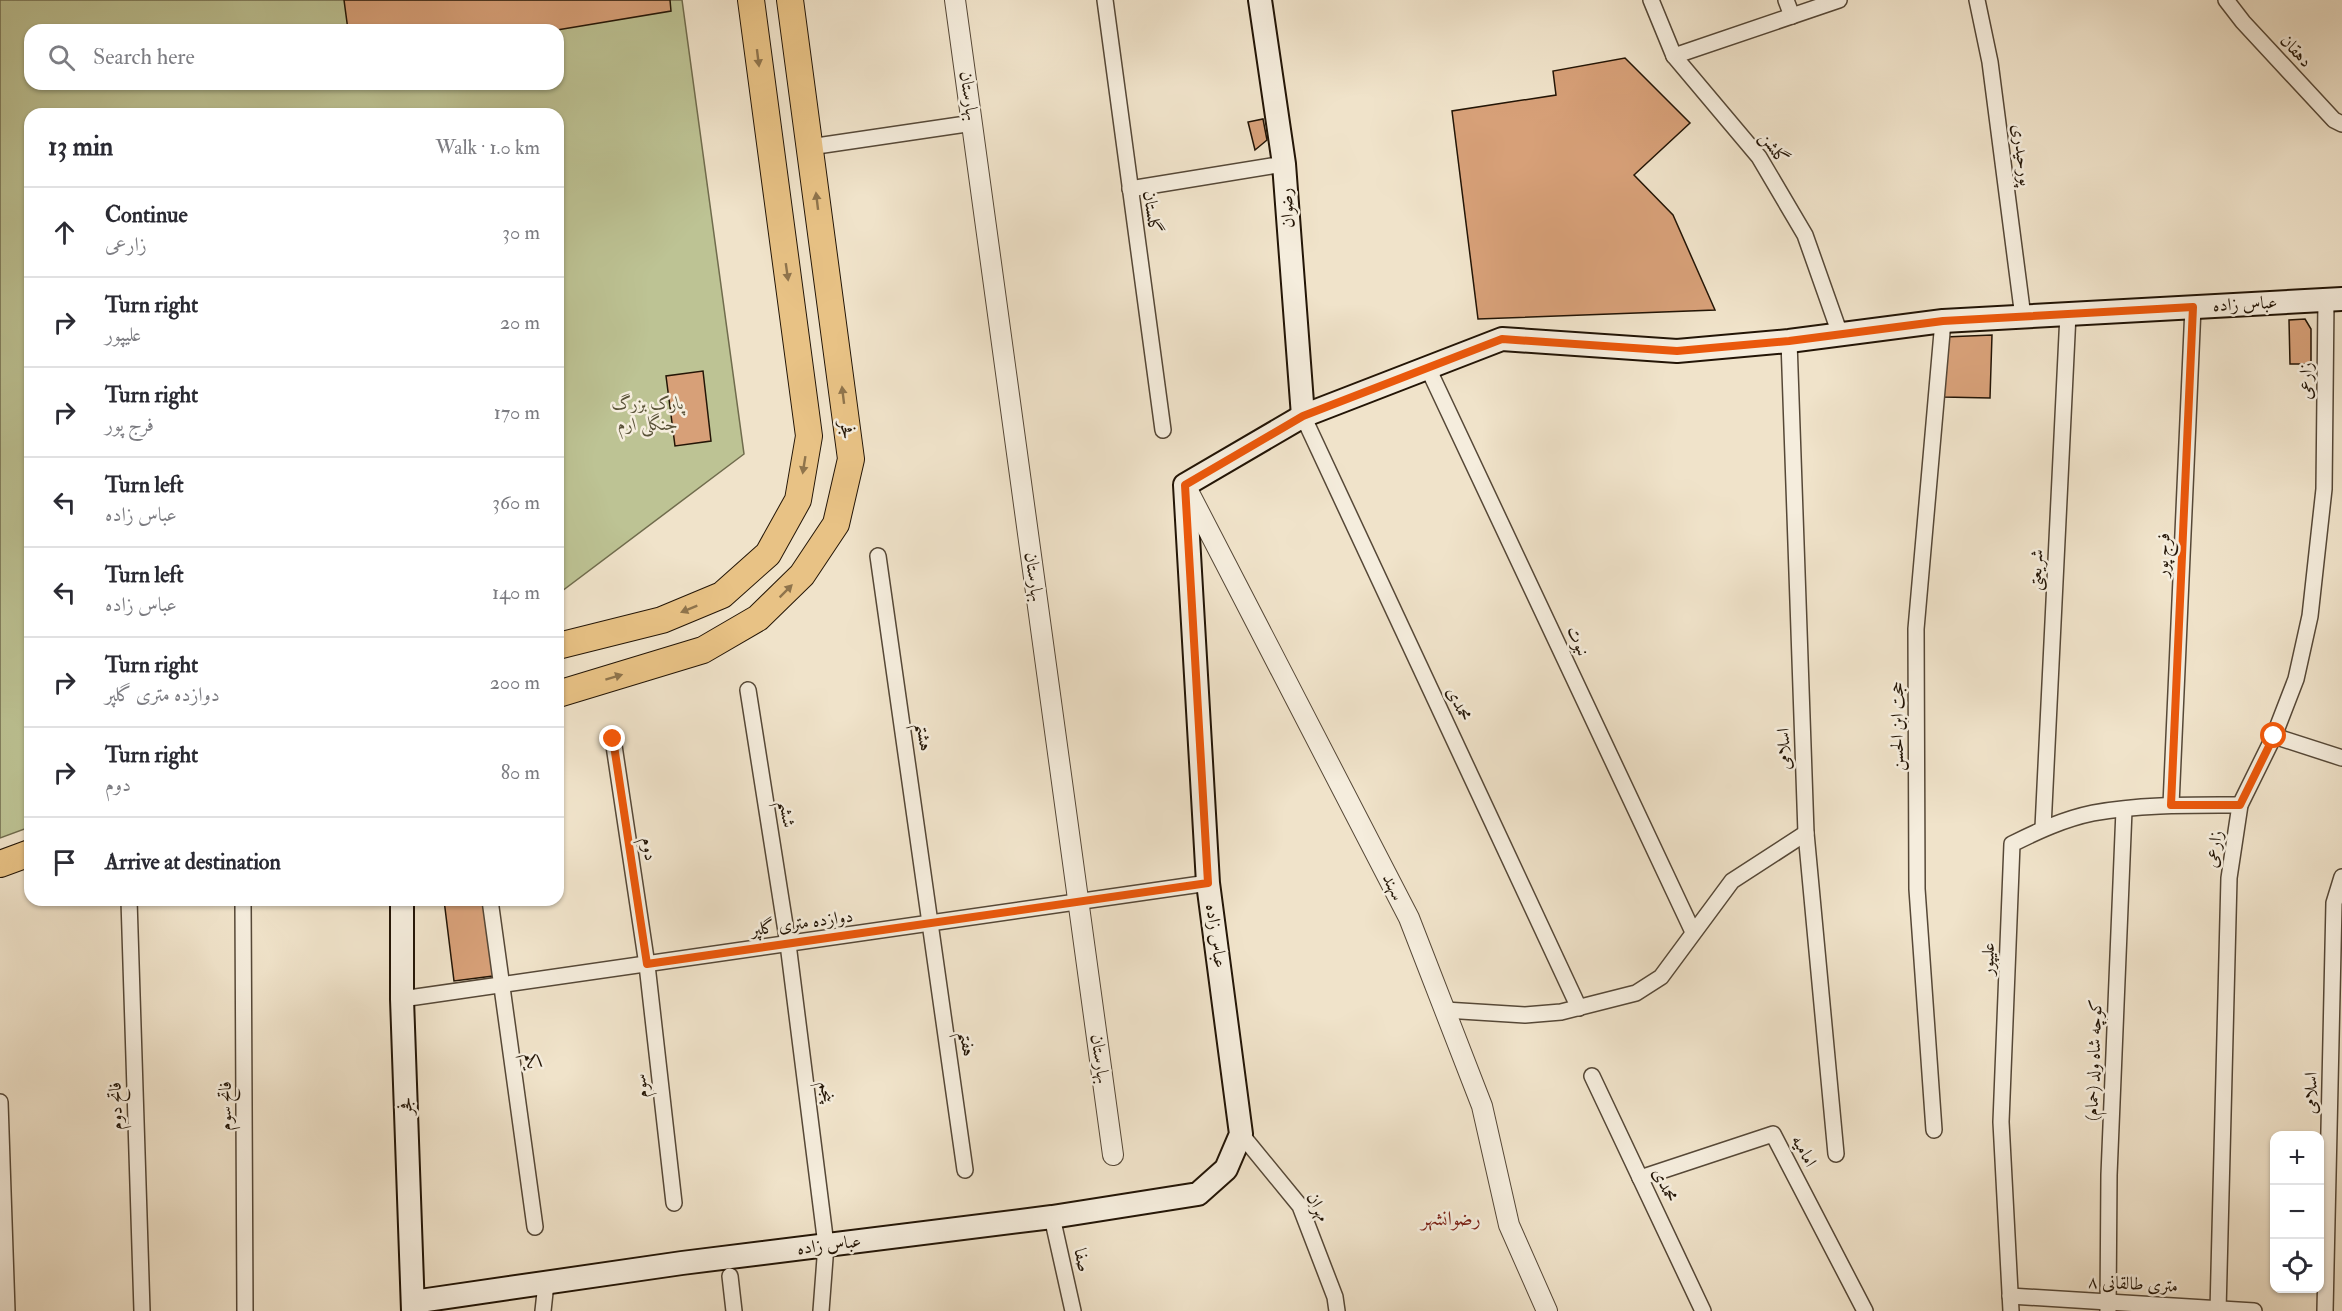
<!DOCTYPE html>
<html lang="en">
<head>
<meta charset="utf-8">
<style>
  :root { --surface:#fff; --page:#f2f2f3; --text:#2b2b33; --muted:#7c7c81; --line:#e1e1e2 }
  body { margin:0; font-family:"IM FELL Double Pica",Amiri,serif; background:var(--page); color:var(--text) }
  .controls { position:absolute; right:18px; bottom:18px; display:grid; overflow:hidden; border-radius:12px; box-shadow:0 2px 4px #0004 }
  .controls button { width:54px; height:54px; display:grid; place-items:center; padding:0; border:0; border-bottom:2px solid var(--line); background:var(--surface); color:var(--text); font:30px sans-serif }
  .stop { position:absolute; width:18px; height:18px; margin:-14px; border:4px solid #ea580c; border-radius:50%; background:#fff }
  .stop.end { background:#ea580c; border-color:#fff; box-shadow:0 2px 6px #0008 }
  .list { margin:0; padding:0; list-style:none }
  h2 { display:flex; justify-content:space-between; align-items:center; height:78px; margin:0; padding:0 24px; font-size:26px }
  h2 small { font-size:20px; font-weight:400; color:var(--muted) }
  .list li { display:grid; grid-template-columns:39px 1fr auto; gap:18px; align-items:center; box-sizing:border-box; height:90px; padding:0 24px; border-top:2px solid var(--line) }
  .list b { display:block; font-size:22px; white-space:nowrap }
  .list p { margin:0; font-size:20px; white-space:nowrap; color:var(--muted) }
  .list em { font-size:20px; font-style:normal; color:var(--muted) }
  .icon { flex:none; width:33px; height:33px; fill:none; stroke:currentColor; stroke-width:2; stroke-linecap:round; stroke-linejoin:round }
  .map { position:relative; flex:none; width:2342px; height:1311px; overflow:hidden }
  .search { position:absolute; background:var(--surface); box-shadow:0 2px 4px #0004; left:24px; top:24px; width:540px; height:66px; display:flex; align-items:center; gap:15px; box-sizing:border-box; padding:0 21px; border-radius:18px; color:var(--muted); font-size:22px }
  .panel { position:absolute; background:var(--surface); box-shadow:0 2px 4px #0004; left:24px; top:108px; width:540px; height:798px; border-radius:18px }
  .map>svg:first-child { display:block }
  .green { fill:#bdc394; stroke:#706c4d; stroke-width:1.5; fill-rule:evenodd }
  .building { fill:#d7a078; stroke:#231506; stroke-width:1.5 }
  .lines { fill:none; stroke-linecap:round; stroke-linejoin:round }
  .minor-casing { stroke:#564837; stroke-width:18 }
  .tertiary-casing { stroke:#564837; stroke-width:22 }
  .secondary-casing { stroke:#231506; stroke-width:26 }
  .primary-casing { stroke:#231506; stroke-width:28 }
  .minor { stroke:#f5eddd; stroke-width:15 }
  .tertiary { stroke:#f5eddd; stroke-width:20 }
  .secondary { stroke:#f5eddd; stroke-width:22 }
  .primary { stroke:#e8c285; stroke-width:26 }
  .oneway { fill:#8f744c }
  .route { stroke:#ea580c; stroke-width:8 }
  .labels { text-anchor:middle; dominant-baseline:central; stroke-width:5; stroke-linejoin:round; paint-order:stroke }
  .street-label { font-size:18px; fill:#231506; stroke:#f5eddd }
  .park-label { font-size:18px; font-style:italic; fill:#595238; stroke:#f5eddd }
  .neighbourhood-label { font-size:20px; fill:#7a1f14; stroke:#f5eddd }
</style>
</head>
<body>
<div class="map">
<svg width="2342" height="1311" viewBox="0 0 2342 1311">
  <rect width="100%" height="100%" fill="#f0e3ca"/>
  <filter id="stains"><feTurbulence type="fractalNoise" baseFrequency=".00333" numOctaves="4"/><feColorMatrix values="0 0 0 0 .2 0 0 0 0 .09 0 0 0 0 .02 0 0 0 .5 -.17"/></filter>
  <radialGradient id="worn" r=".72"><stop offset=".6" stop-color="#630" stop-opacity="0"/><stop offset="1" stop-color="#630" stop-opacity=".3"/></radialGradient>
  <path class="green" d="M0 0H682L744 454 558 594V114H30V827L0 838ZM30 30H558V84H30Z"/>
  <g class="building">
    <polygon points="344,0 670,0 671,11 557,30 348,30"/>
    <polygon points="1625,58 1690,123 1634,175 1673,215 1715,310 1478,319 1452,111 1556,95 1553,71"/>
    <polygon points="1263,119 1267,140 1255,150 1248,122"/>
    <polygon points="2305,319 2311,329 2311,364 2290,364 2289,320"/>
    <polygon points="1992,335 1990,398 1943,397 1945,337"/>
    <polygon points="703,371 711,441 675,446 666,376"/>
    <polygon points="444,900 485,900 493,976 454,981"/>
  </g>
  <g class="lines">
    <defs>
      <g id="minor">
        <polyline points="1105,0 1163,430"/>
        <polyline points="1651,0 1674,56 1759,157 1805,235 1840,334"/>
        <polyline points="1786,0 1792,16"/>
        <polyline points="1977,0 1990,62 2023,317"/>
        <polyline points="2226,0 2243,22 2334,120 2342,124"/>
        <polyline points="1674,56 1839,0"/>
        <polyline points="810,147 973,123"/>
        <polyline points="1130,189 1284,164"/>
        <polyline points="1789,341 1806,833 1836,1154"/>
        <polyline points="1427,366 1693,932"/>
        <polyline points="1303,416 1579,1008"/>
        <polyline points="878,556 965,1170"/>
        <polyline points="748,690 788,944 826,1245 821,1311"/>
        <polyline points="2274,736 2342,758"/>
        <polyline points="613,739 647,965 674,1203"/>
        <polyline points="2171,805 2193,307"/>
        <polyline points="2043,828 2068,314"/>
        <polyline points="129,900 142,1311"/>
        <polyline points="243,900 245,1311"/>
        <polyline points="490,900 535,1227"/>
        <polyline points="402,999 1208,883"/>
        <polyline points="1445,1010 1525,1015 1561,1012 1636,993 1661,977 1732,881 1806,833"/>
        <polyline points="1592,1076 1703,1311"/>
        <polyline points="0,1102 7,1311"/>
        <polyline points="1934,1130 1917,889 1916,629 1943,321"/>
        <polyline points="1241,1134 1300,1206 1335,1297 1337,1311"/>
        <polyline points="1640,1178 1773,1134 1865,1311"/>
        <polyline points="1052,1217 1073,1311"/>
        <polyline points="730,1276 734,1311"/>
        <polyline points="2010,1296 2254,1311"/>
        <polyline points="543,1311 546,1283"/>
        <path d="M2011 1311 2001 1122 2012 844C2038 831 2064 819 2093 813 2141 804 2192 805 2240 805"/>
        <polyline points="2108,1311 2109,1175 2124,810"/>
        <polyline points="2218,1311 2229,878 2240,805 2274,736 2296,679 2310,616 2324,489 2326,300"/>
        <polyline points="2325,1311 2334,903 2342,877"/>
      </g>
      <g id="tertiary">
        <polyline points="955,0 1113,1155"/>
        <polyline points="1186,487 1409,918 1482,1106 1509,1225 1547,1311"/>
      </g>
      <g id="secondary">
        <polyline points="1260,0 1284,164 1303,416"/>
        <polyline points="402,900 402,999 413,1311"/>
        <polyline points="413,1302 682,1263 1052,1217 1198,1194 1226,1169 1241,1134 1208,883 1185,485 1303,416 1502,339 1677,351 1789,341 1943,321 2342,299"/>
      </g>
      <g id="primary">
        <polyline points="558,646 662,620 722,595 768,554 798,500 809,436 751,0"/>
        <polyline points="558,694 703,650 758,618 802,575 836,524 851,459 790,0"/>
        <polyline points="0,864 30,853"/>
      </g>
    </defs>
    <use href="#minor" class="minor-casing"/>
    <use href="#tertiary" class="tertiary-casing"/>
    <use href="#secondary" class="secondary-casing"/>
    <use href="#primary" class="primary-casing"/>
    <use href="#minor" class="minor"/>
    <use href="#tertiary" class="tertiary"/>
    <use href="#secondary" class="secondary"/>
    <use href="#primary" class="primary"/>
  </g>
  <defs><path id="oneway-solid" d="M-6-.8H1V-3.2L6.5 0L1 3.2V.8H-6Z" transform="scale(1.5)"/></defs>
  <g class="oneway">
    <use href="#oneway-solid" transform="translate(758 58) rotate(83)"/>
    <use href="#oneway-solid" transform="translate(817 201) rotate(-97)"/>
    <use href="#oneway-solid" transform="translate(787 272) rotate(82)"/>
    <use href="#oneway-solid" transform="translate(843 395) rotate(-97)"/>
    <use href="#oneway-solid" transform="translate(804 465) rotate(99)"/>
    <use href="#oneway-solid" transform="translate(786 591) rotate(-45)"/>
    <use href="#oneway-solid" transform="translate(689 609) rotate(158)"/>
    <use href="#oneway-solid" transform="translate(614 677) rotate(-17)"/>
  </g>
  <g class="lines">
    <polyline class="route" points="613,739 647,964 1208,883 1185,485 1303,416 1502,339 1677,351 1789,341 1943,321 2193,307 2171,805 2240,805 2274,736"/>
  </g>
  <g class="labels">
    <g class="street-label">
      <text transform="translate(2296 51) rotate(47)">دهقان</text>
      <text transform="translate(969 96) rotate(82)">بهارستان</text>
      <text transform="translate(1774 148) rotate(55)">گلشن</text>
      <text transform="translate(2022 155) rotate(83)">پورحیدری</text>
      <text transform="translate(1287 208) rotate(-94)">رضوان</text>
      <text transform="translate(1152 212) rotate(82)">گلستان</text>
      <text transform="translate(2245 304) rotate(-3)">عباس زاده</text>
      <text transform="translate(2306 381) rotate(-89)">زارعی</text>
      <text transform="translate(847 430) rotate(83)">فجر</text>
      <text transform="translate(2163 555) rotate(-87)">فرج پور</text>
      <text transform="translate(2036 570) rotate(-87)">شریعتی</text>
      <text transform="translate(1034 577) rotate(82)">بهارستان</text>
      <text transform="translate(1578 641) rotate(65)">نبوت</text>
      <text transform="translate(1459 704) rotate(65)">محمدی</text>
      <text transform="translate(1897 726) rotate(-90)">حجت ابن الحسن</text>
      <text transform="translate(924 737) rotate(82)">هشتم</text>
      <text transform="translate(1784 749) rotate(-92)">اسلامی</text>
      <text transform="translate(787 814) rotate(81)">ششم</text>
      <text transform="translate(649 849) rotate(81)">دوم</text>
      <text transform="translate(2214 849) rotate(-81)">زارعی</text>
      <text transform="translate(1393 887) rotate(63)">سهند</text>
      <text transform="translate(802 923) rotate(-8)">دوازده متری گلپر</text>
      <text transform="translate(1216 936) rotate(82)">عباس زاده</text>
      <text transform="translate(1988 959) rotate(-88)">علیپور</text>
      <text transform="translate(967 1044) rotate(82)">هفتم</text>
      <text transform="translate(1100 1059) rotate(82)">بهارستان</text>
      <text transform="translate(2094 1060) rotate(-88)">کوچه شاه ولد (حمام)</text>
      <text transform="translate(532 1061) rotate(82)">یکم</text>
      <text transform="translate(641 1086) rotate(-97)">سوم</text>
      <text transform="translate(827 1092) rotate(83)">پنجم</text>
      <text transform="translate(2311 1093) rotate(-89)">اسلامی</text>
      <text transform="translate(116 1106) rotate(-92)">فاتح دوم</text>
      <text transform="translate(225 1106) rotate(-90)">فاتح سوم</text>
      <text transform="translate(406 1106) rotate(-92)">فجر</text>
      <text transform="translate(1804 1151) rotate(62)">امامیه</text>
      <text transform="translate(1665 1185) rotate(65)">محمدی</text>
      <text transform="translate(1318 1207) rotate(63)">مهران</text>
      <text transform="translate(829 1245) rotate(-7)">عباس زاده</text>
      <text transform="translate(1082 1260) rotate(77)">صفا</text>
      <text transform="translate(2133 1284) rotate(3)">۸ متری طالقانی</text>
    </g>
    <g class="park-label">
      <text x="648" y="403">پارک بزرگ<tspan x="648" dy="21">جنگلی ارم</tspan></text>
    </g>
    <g class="neighbourhood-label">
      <text x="1451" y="1218">رضوانشهر</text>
    </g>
  </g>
  <rect width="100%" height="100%" filter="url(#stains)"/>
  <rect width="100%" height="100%" fill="url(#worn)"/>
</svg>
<div class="controls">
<button>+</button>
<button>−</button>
<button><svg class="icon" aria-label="locate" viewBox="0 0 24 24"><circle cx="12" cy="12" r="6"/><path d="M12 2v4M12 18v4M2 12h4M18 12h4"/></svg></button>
</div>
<div class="stop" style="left:2274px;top:736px"></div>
<div class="stop end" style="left:613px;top:739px"></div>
<div class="search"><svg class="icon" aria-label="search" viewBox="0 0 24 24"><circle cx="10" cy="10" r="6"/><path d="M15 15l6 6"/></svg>Search here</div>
<section class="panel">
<h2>13 min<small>Walk · 1.0 km</small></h2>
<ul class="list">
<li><svg class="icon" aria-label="ahead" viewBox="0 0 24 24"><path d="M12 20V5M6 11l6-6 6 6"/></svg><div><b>Continue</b><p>زارعی</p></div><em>30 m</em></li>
<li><svg class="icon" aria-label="right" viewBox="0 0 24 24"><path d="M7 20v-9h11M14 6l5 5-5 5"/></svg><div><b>Turn right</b><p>علیپور</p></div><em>20 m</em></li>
<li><svg class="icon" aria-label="right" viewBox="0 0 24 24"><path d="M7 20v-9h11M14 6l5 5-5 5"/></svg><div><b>Turn right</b><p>فرج پور</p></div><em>170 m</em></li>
<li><svg class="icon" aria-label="left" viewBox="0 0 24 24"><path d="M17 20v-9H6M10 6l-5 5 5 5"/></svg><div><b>Turn left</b><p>عباس زاده</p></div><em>360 m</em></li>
<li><svg class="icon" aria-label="left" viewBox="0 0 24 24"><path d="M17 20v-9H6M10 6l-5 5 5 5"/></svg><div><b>Turn left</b><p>عباس زاده</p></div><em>140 m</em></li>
<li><svg class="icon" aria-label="right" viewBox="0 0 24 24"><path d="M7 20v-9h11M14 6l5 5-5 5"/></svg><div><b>Turn right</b><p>دوازده متری گلپر</p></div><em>200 m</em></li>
<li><svg class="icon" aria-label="right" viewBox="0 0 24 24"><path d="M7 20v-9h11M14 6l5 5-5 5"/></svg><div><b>Turn right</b><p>دوم</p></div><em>80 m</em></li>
<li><svg class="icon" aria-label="arrive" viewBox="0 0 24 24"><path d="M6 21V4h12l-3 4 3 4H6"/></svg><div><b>Arrive at destination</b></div></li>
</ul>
</section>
</div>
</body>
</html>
